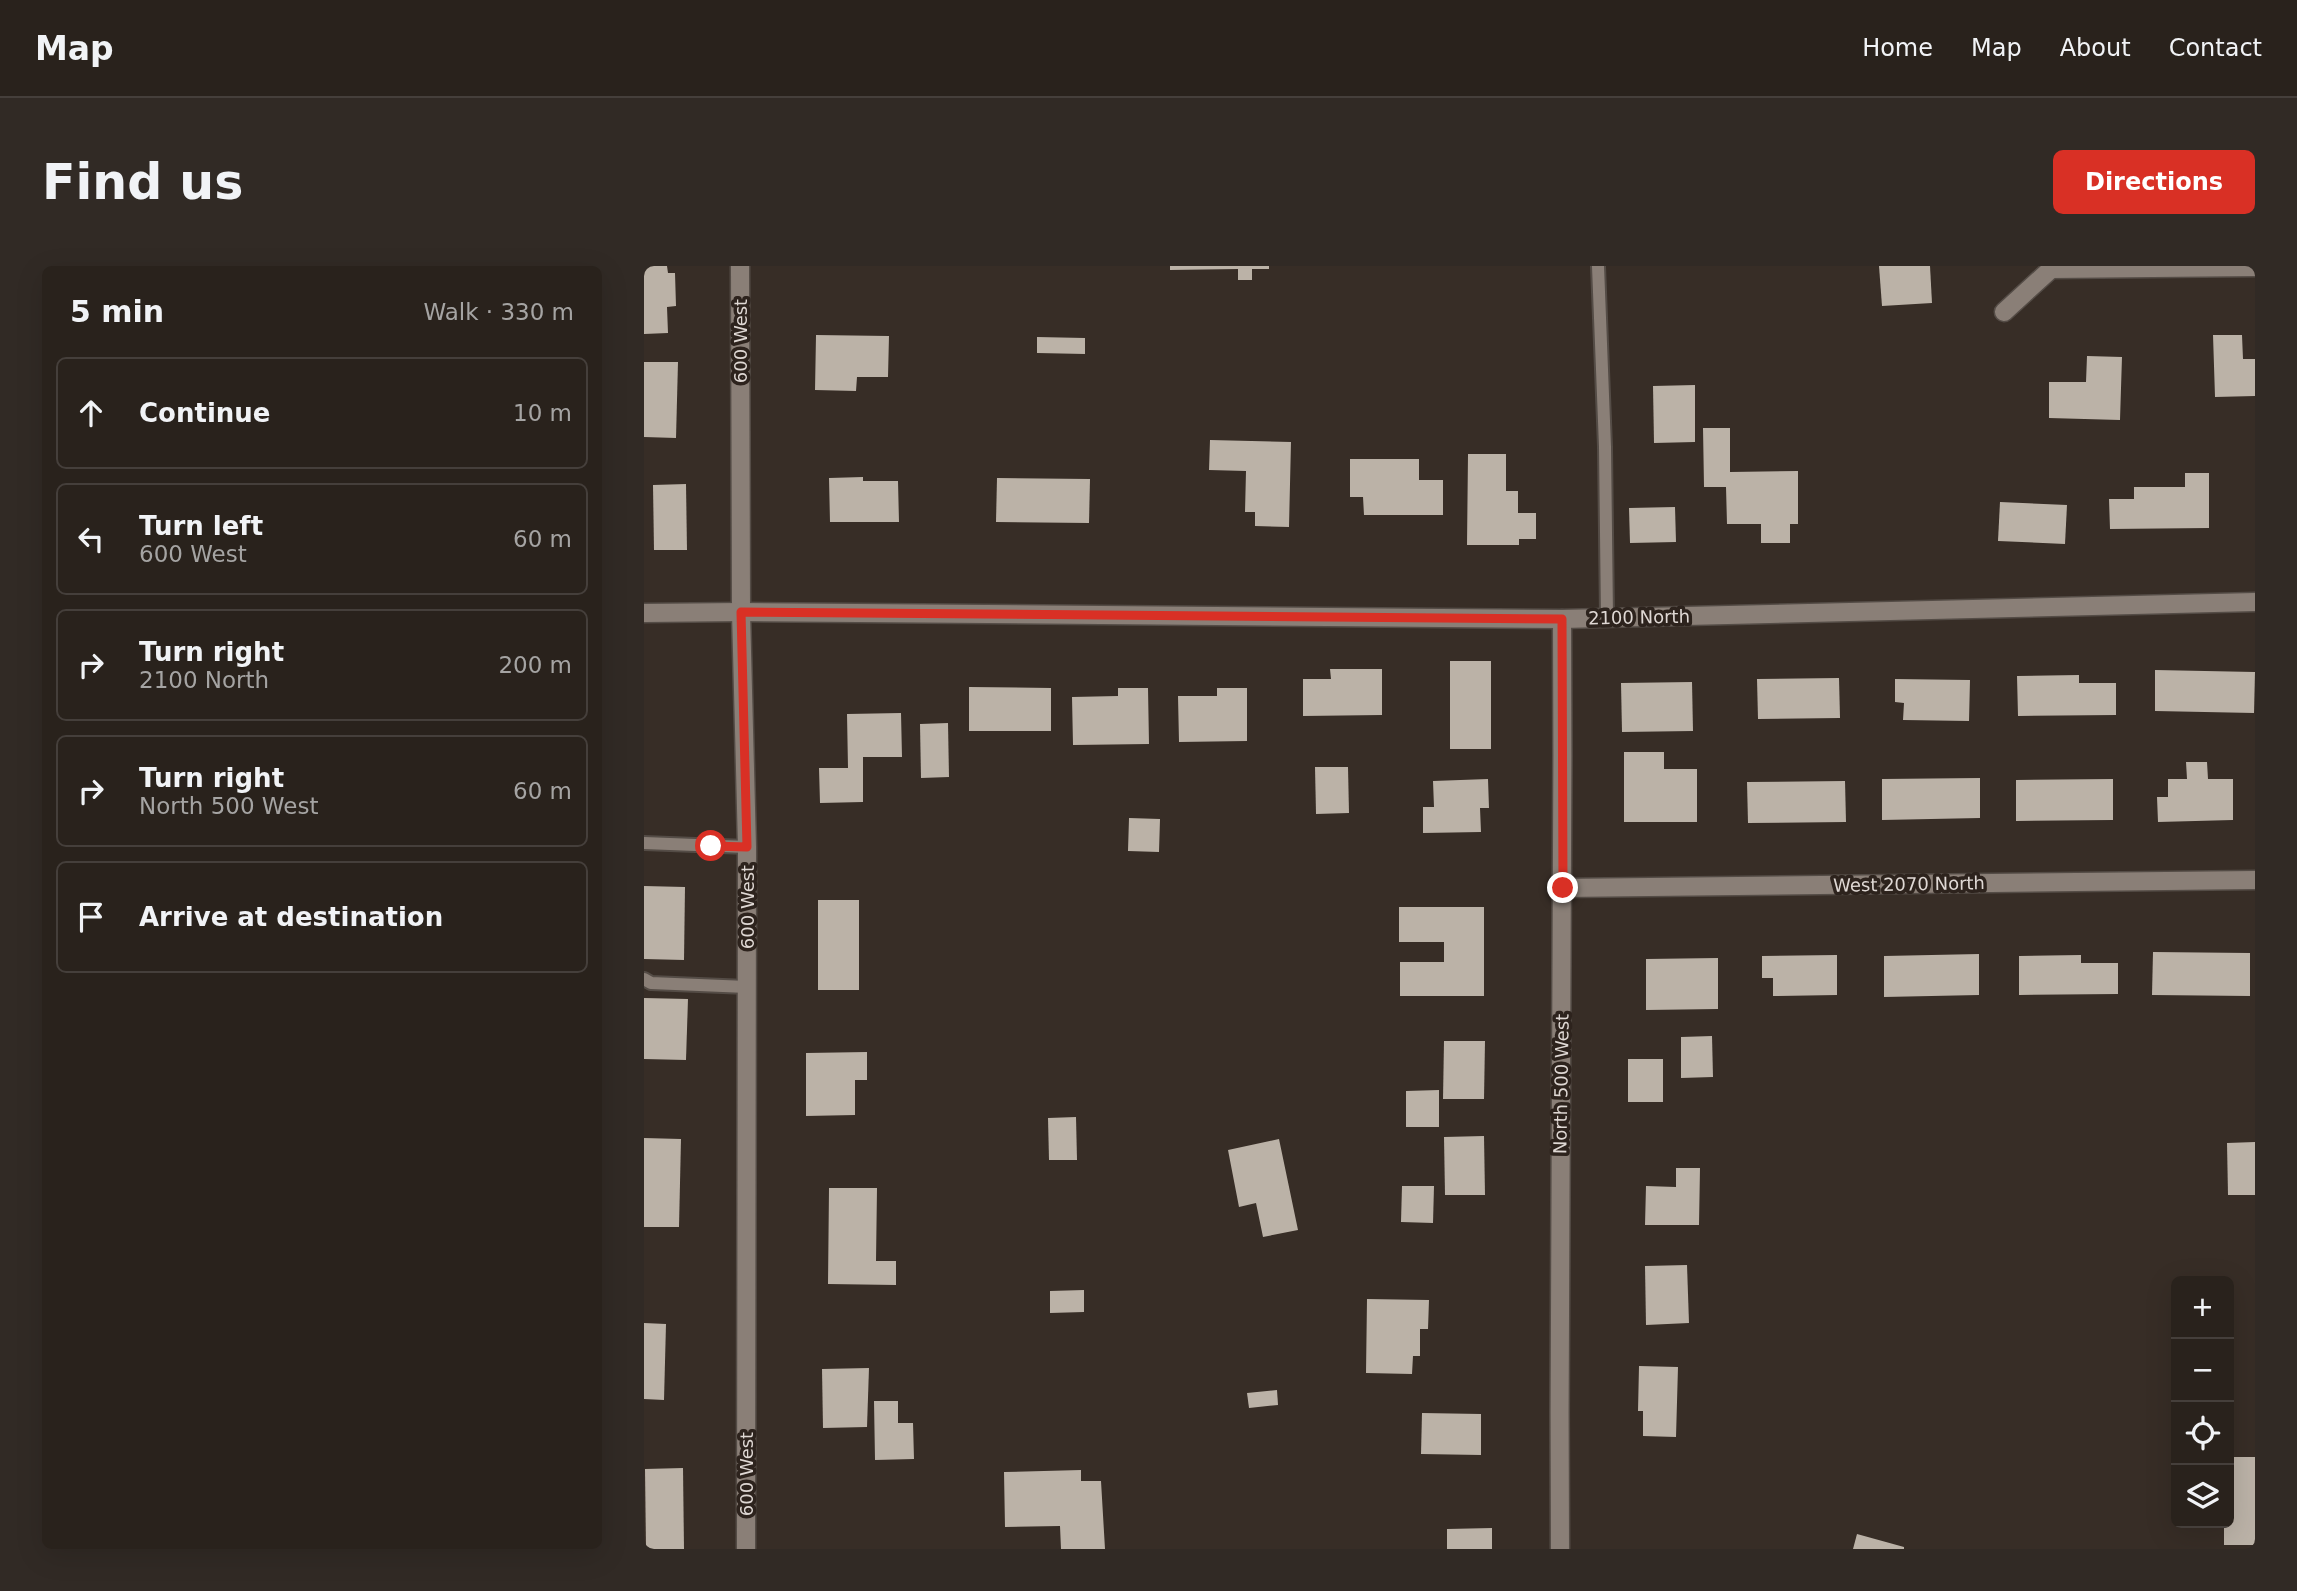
<!DOCTYPE html>
<html lang="en">
<head>
<meta charset="utf-8">
<style>
  :root { --surface:#29221c; --page:#312a25; --text:#f1f3f6; --muted:#a5a4a3; --line:#453f3b; --accent:#d93025 }
  body { margin:0; font-family:"DejaVu Sans",sans-serif; background:var(--page); color:var(--text) }
  .controls { position:absolute; right:21px; bottom:21px; display:grid; overflow:hidden; border-radius:10px; box-shadow:0 7px 28px #0002 }
  .controls button { width:63px; height:63px; display:grid; place-items:center; padding:0; border:0; border-bottom:2px solid var(--line); background:var(--surface); color:var(--text); font:35px sans-serif }
  .stop { position:absolute; width:21px; height:21px; margin:-16px; border:5px solid #d93025; border-radius:50%; background:#fff }
  .stop.end { background:#d93025; border-color:#fff; box-shadow:0 2px 7px #0008 }
  .list { margin:0; padding:0; list-style:none }
  h2 { display:flex; justify-content:space-between; align-items:center; height:91px; margin:0; padding:0 28px; font-size:30px }
  h2 small { font-size:23px; font-weight:400; color:var(--muted) }
  .list li { display:grid; grid-template-columns:46px 1fr auto; gap:21px; align-items:center; box-sizing:border-box; height:112px; margin:0 14px 14px; padding:0 14px; border:2px solid var(--line); border-radius:10px }
  .list b { display:block; font-size:26px; white-space:nowrap }
  .list p { margin:0; font-size:23px; white-space:nowrap; color:var(--muted) }
  .list em { font-size:23px; font-style:normal; color:var(--muted) }
  .icon { flex:none; width:38px; height:38px; fill:none; stroke:currentColor; stroke-width:2; stroke-linecap:round; stroke-linejoin:round }
  .map { position:relative; flex:none; width:1611px; height:1283px; overflow:hidden; border-radius:10px }
  header { display:flex; align-items:center; gap:42px; box-sizing:border-box; height:98px; padding:0 35px; background:var(--surface); border-bottom:2px solid var(--line) }
  header strong { font-size:33px }
  nav { display:flex; gap:38px; margin-inline-start:auto; font-size:24px }
  .intro { display:flex; align-items:center; justify-content:space-between; box-sizing:border-box; height:168px; padding:0 42px }
  h1 { margin:0; font-size:49px }
  .button { padding:18px 32px; border-radius:10px; background:var(--accent); color:#fff; font-size:24px; font-weight:700 }
  main { display:flex; gap:42px; padding:0 42px }
  aside { flex:1; background:var(--surface); border-radius:10px; box-shadow:0 7px 28px #0002 }
  .map>svg:first-child { display:block }
  .building { fill:#bbb2a7 }
  .lines { fill:none; stroke-linecap:round; stroke-linejoin:round }
  .service-casing { stroke:#544c46; stroke-width:16 }
  .minor-casing { stroke:#544c46; stroke-width:21 }
  .tertiary-casing { stroke:#544c46; stroke-width:21 }
  .service { stroke:#8a7f77; stroke-width:12 }
  .minor { stroke:#8a7f77; stroke-width:18 }
  .tertiary { stroke:#8a7f77; stroke-width:18 }
  .route { stroke:#d93025; stroke-width:9 }
  .labels { text-anchor:middle; dominant-baseline:central; stroke-width:7; stroke-linejoin:round; paint-order:stroke }
  .street-label { font-size:18px; fill:#dfd8d4; stroke:#2d231d }
</style>
</head>
<body>
<header>
<strong>Map</strong>
<nav><a>Home</a><a>Map</a><a>About</a><a>Contact</a></nav>
</header>
<div class="intro"><h1>Find us</h1><a class="button">Directions</a></div>
<main>
<aside>
<h2>5 min<small>Walk · 330 m</small></h2>
<ul class="list">
<li><svg class="icon" aria-label="ahead" viewBox="0 0 24 24"><path d="M12 20V5M6 11l6-6 6 6"/></svg><div><b>Continue</b></div><em>10 m</em></li>
<li><svg class="icon" aria-label="left" viewBox="0 0 24 24"><path d="M17 20v-9H6M10 6l-5 5 5 5"/></svg><div><b>Turn left</b><p>600 West</p></div><em>60 m</em></li>
<li><svg class="icon" aria-label="right" viewBox="0 0 24 24"><path d="M7 20v-9h11M14 6l5 5-5 5"/></svg><div><b>Turn right</b><p>2100 North</p></div><em>200 m</em></li>
<li><svg class="icon" aria-label="right" viewBox="0 0 24 24"><path d="M7 20v-9h11M14 6l5 5-5 5"/></svg><div><b>Turn right</b><p>North 500 West</p></div><em>60 m</em></li>
<li><svg class="icon" aria-label="arrive" viewBox="0 0 24 24"><path d="M6 21V4h12l-3 4 3 4H6"/></svg><div><b>Arrive at destination</b></div></li>
</ul>
</aside>
<div class="map">
<svg width="1611" height="1283" viewBox="0 0 1611 1283">
  <rect width="100%" height="100%" fill="#372d26"/>
  <g class="building">
    <polygon points="0,0 23,0 24,7 31,7 32,40 23,41 24,67 0,68"/>
    <polygon points="526,0 625,0 625,3 608,3 608,14 594,14 594,3 526,4"/>
    <polygon points="1235,0 1286,0 1288,37 1238,40"/>
    <polygon points="172,69 245,70 244,111 213,111 212,125 171,124"/>
    <polygon points="1569,69 1598,69 1599,93 1611,93 1611,130 1571,131"/>
    <polygon points="393,71 441,72 441,88 393,87"/>
    <polygon points="1443,90 1478,91 1476,154 1405,152 1405,116 1442,116"/>
    <polygon points="0,96 34,96 32,172 0,171"/>
    <polygon points="1051,119 1051,176 1010,177 1009,120"/>
    <polygon points="1059,162 1086,162 1086,206 1154,205 1154,258 1146,258 1146,277 1117,277 1117,258 1083,258 1082,221 1060,221"/>
    <polygon points="566,174 647,176 645,261 611,260 611,246 601,246 602,205 565,204"/>
    <polygon points="824,188 862,188 862,225 874,225 874,247 892,247 892,273 875,273 875,279 823,279"/>
    <polygon points="706,193 775,193 775,214 799,214 799,249 720,249 719,231 706,231"/>
    <polygon points="1541,207 1565,207 1565,262 1466,263 1465,233 1490,233 1490,221 1541,221"/>
    <polygon points="219,211 219,215 254,215 255,256 186,256 185,212"/>
    <polygon points="353,212 446,213 445,257 352,256"/>
    <polygon points="42,218 43,284 10,284 9,219"/>
    <polygon points="1356,236 1423,239 1421,278 1354,275"/>
    <polygon points="1031,241 1032,276 986,277 985,242"/>
    <rect x="806" y="395" width="41" height="88"/>
    <polygon points="686,403 738,403 738,449 659,450 659,413 687,413"/>
    <polygon points="1511,404 1611,406 1610,447 1511,445"/>
    <polygon points="1435,409 1435,417 1472,417 1472,449 1374,450 1373,410"/>
    <polygon points="1195,412 1196,452 1114,453 1113,413"/>
    <polygon points="1251,413 1326,414 1325,455 1259,454 1260,437 1251,436"/>
    <polygon points="1048,416 1049,465 978,466 977,417"/>
    <polygon points="325,421 407,422 407,465 325,465"/>
    <polygon points="474,422 504,422 505,478 429,479 428,431 474,430"/>
    <polygon points="573,422 603,422 603,475 535,476 534,430 573,430"/>
    <polygon points="257,447 258,491 219,491 219,536 176,537 175,502 204,502 203,448"/>
    <polygon points="304,457 305,511 277,512 276,458"/>
    <polygon points="980,486 1020,486 1020,503 1053,503 1053,556 980,556"/>
    <polygon points="1542,496 1563,496 1564,513 1589,513 1589,554 1514,556 1513,531 1524,531 1524,513 1543,513"/>
    <polygon points="671,501 704,501 705,547 672,548"/>
    <polygon points="1336,512 1336,552 1238,554 1238,513"/>
    <polygon points="844,513 845,542 836,542 837,566 779,567 779,541 790,541 789,515"/>
    <polygon points="1469,513 1469,554 1372,555 1372,514"/>
    <polygon points="1201,515 1202,556 1104,557 1103,516"/>
    <polygon points="485,552 516,553 515,586 484,585"/>
    <polygon points="0,620 41,621 40,694 0,693"/>
    <rect x="174" y="634" width="41" height="90"/>
    <polygon points="755,641 840,641 840,730 756,730 756,696 800,696 800,676 755,676"/>
    <polygon points="1509,686 1606,687 1606,730 1508,729"/>
    <polygon points="1335,688 1335,729 1240,731 1240,690"/>
    <polygon points="1193,689 1193,729 1129,730 1129,712 1118,712 1118,690"/>
    <polygon points="1437,689 1437,697 1474,697 1474,728 1375,729 1375,690"/>
    <polygon points="1074,692 1074,743 1002,744 1002,693"/>
    <polygon points="0,732 44,733 42,794 0,793"/>
    <polygon points="1068,770 1069,811 1037,812 1037,771"/>
    <polygon points="800,775 841,775 840,833 799,833"/>
    <polygon points="223,786 223,814 211,814 211,849 162,850 162,787"/>
    <rect x="984" y="793" width="35" height="43"/>
    <polygon points="795,824 795,861 762,861 762,825"/>
    <polygon points="432,851 433,894 405,894 404,852"/>
    <polygon points="840,870 841,929 801,929 800,871"/>
    <polygon points="0,872 37,873 35,961 0,961"/>
    <polygon points="635,873 654,964 619,971 612,937 595,941 584,884"/>
    <polygon points="1611,876 1611,929 1584,929 1583,877"/>
    <polygon points="1032,902 1056,902 1055,959 1001,959 1002,920 1032,921"/>
    <polygon points="758,920 790,920 789,957 757,956"/>
    <polygon points="185,922 233,922 232,995 252,995 252,1019 184,1018"/>
    <polygon points="1043,999 1045,1057 1002,1059 1001,1000"/>
    <polygon points="440,1024 440,1046 406,1047 406,1025"/>
    <polygon points="723,1033 785,1034 784,1063 776,1063 776,1090 769,1090 768,1108 722,1107"/>
    <polygon points="0,1057 22,1058 20,1134 0,1133"/>
    <polygon points="995,1100 1034,1101 1032,1171 999,1170 999,1145 994,1145"/>
    <polygon points="225,1102 223,1161 179,1162 178,1103"/>
    <polygon points="633,1124 634,1139 605,1142 603,1127"/>
    <polygon points="230,1135 254,1135 254,1157 269,1157 270,1193 231,1194"/>
    <polygon points="778,1147 837,1148 837,1189 777,1188"/>
    <polygon points="1585,1191 1611,1191 1611,1279 1580,1279 1580,1257 1585,1257"/>
    <polygon points="39,1202 40,1283 2,1283 1,1203"/>
    <polygon points="437,1204 437,1215 457,1215 461,1283 417,1283 416,1260 361,1261 360,1206"/>
    <polygon points="848,1262 848,1283 803,1283 803,1263"/>
    <polygon points="1213,1268 1260,1281 1260,1283 1209,1283"/>
  </g>
  <g class="lines">
    <defs>
      <g id="service">
        <polyline points="954,0 961,181 963,352"/>
        <polyline points="0,577 103,581"/>
        <polyline points="0,713 7,717 103,721"/>
      </g>
      <g id="minor">
        <polyline points="96,0 97,346 103,581 102,1283"/>
        <polyline points="1360,46 1407,3 1611,1"/>
        <polyline points="919,622 1611,614"/>
        <path d="M916 1283C914 973 920 663 918 353"/>
      </g>
      <polyline id="tertiary" points="0,347 97,346 918,353 1611,336"/>
    </defs>
    <use href="#service" class="service-casing"/>
    <use href="#minor" class="minor-casing"/>
    <use href="#tertiary" class="tertiary-casing"/>
    <use href="#service" class="service"/>
    <use href="#minor" class="minor"/>
    <use href="#tertiary" class="tertiary"/>
  </g>
  <g class="lines">
    <polyline class="route" points="67,580 103,581 97,346 918,353 919,622"/>
  </g>
  <g class="labels">
    <g class="street-label">
      <text transform="translate(96 75) rotate(-90)">600 West</text>
      <text transform="translate(995 351) rotate(-1)">2100 North</text>
      <text transform="translate(1265 618) rotate(-1)">West 2070 North</text>
      <text transform="translate(103 641) rotate(-90)">600 West</text>
      <text transform="translate(917 818) rotate(-89)">North 500 West</text>
      <text transform="translate(102 1208) rotate(-90)">600 West</text>
    </g>
  </g>
</svg>
<div class="controls">
<button>+</button>
<button>−</button>
<button><svg class="icon" aria-label="locate" viewBox="0 0 24 24"><circle cx="12" cy="12" r="6"/><path d="M12 2v4M12 18v4M2 12h4M18 12h4"/></svg></button>
<button><svg class="icon" aria-label="layers" viewBox="0 0 24 24"><path d="M12 4l9 5-9 5-9-5zM3 14l9 5 9-5"/></svg></button>
</div>
<div class="stop" style="left:67px;top:580px"></div>
<div class="stop end" style="left:919px;top:622px"></div>
</div>
</main>
</body>
</html>
